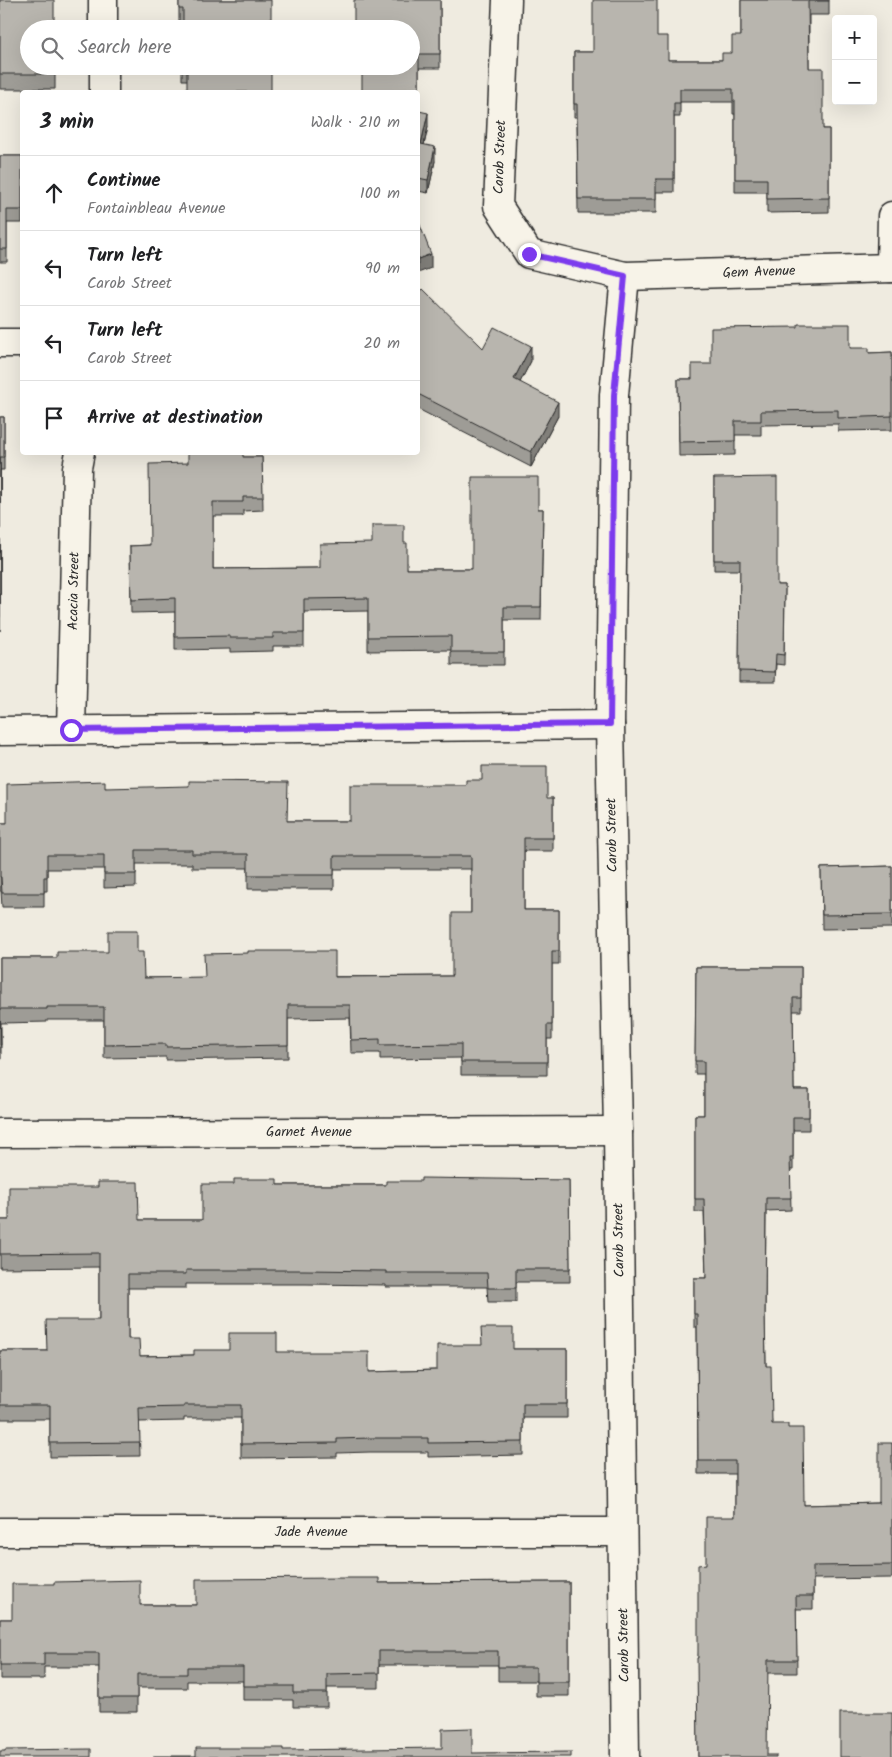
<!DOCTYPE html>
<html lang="en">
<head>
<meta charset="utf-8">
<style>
  :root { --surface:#fff; --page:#f6f6f6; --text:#202124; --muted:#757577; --line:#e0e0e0 }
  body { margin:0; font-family:Kalam,sans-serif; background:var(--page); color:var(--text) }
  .controls { position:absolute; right:15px; top:15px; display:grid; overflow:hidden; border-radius:5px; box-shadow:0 5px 20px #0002 }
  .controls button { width:45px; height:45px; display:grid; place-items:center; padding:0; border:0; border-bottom:1px solid var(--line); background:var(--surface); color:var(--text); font:25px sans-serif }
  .stop { position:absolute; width:15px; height:15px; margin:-11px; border:4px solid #7c3aed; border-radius:50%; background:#fff }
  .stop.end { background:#7c3aed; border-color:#fff; box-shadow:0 1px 5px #0008 }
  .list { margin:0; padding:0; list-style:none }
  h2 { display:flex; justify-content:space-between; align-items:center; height:65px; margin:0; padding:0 20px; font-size:21px }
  h2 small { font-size:16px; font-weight:400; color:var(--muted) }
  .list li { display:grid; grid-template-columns:32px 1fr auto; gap:15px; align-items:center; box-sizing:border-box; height:75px; padding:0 20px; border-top:1px solid var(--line) }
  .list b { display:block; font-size:19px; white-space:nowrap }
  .list p { margin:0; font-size:16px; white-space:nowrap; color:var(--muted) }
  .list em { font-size:16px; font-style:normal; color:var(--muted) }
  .icon { flex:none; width:28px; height:28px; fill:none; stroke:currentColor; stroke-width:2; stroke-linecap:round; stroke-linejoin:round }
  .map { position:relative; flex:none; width:892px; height:1757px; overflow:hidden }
  .search { position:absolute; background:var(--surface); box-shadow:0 5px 20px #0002; left:20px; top:20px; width:400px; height:55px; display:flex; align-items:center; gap:12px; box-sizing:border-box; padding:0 18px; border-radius:28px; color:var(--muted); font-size:19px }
  .panel { position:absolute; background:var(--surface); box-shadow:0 5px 20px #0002; left:20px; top:90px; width:400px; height:365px; border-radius:5px }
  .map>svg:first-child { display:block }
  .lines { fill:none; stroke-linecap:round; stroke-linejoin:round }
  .street-casing { stroke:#2b2b2b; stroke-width:31 }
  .street { stroke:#f7f3e8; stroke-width:28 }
  .wall { fill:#9e9c96; stroke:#2b2b2b }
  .shaded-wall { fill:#817f7a; stroke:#2b2b2b }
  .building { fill:#b8b5ae; stroke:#2b2b2b }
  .route { stroke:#7c3aed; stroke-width:6 }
  .labels { text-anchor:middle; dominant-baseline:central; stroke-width:5; stroke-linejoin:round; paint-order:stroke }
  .street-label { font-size:14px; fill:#2b2b2b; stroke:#f7f3e8 }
</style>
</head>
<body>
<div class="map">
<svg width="892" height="1757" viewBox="0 0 892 1757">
  <rect width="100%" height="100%" fill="#efebe0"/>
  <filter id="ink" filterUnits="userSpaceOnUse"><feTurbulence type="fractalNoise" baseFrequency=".02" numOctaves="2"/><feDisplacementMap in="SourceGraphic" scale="10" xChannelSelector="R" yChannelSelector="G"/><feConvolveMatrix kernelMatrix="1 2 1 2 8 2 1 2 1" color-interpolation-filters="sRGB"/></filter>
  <g filter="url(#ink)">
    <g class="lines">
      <defs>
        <g id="street">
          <polyline points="103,0 103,29"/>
          <polyline points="507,0 498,206 529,254 625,276 614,395 610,725 618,1131 625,1757"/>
          <polyline points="104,66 104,92"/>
          <polyline points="891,268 892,216"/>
          <polyline points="625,276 892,268"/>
          <polyline points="0,343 22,343"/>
          <polyline points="71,730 77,468 80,452"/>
          <polyline points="0,731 610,725"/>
          <polyline points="0,1133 618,1131"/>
          <polyline points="0,1532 622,1532"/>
        </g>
      </defs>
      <use href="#street" class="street-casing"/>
      <use href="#street" class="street"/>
    </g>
    <g class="wall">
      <polygon points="0,0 55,66 55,89 0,89"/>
      <polygon points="179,0 271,0 183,22 179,22"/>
      <polygon points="440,0 440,68 419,68 419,111 428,127 424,145 435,161 428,193 418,191 418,92 411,66"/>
      <polygon points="741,0 829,0 829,15 809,15 809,68 823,129 829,129 829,212 767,213 767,192 735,192 735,114 733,114 733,102 680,102 680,117 674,117 674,192 656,192 656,213 578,213 577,117 574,117 574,52 593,52 657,36 668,60 722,60 732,53 741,36"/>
      <polygon points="182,66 271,66 187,80 182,80"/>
      <polygon points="0,156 22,156 22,223 7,223 7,262 0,262"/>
      <polygon points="418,294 483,348 531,361 520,382 558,416 531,467 418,409"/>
      <polygon points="850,348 869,353 892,352 892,430 838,431 838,424 761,425 761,435 735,435 735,455 679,456 678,379 692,379 711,364"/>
      <polygon points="0,417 4,417 4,470 0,470 0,631"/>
      <polygon points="243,457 262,457 263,510 243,511 243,516 213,516 213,569 320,568 404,543 407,569 472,569 538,509 543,509 541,620 504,620 504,665 451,665 451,650 368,651 368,611 304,612 304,646 273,646 273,651 230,652 230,649 175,650 175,612 131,613 130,546 150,545 188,463"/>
      <polygon points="714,478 777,585 785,585 784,665 776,664 775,682 739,682 740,570 714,570"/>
      <polygon points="105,788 287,821 350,821 553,798 553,851 524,851 524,910 559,910 559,964 552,964 552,1039 547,1039 547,1075 461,1075 461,1058 380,1059 380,1053 351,1053 350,1018 288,1019 288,1058 166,1060 166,1057 104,1058 104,1020 47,1020 47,1022 1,1023 1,1059 0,1059 0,958 57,958 137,952 144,978 452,976 471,913 471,869 334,869 334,889 248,889 248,868 192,868 192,864 136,864 136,887 104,888 104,869 47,869 47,891 44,891 44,907 2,907 1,891 0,891 0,823 7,823"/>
      <polygon points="892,866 892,928 822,929 821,868"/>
      <polygon points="696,967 801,967 801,1011 793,1011 794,1090 809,1090 809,1130 793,1130 793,1170 790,1170 791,1210 766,1211 765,1317 766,1366 772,1424 788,1428 804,1505 879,1503 892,1443 892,1578 813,1579 813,1609 796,1609 797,1673 768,1673 698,1757 698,1658 706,1564 735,1517 735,1474 698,1474 697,1327 694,1327 694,1278 706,1278 704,1212 695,1212 695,1115 704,1115 704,1074 695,1074"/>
      <polygon points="569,1180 570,1282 516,1282 516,1302 488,1302 487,1287 386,1287 386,1285 305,1284 186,1284 186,1288 128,1288 128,1339 140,1356 194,1355 277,1352 369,1372 437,1370 513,1349 567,1349 567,1418 523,1418 523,1455 428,1457 428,1452 370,1452 337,1453 337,1457 241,1458 241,1418 184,1418 184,1421 139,1422 140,1456 50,1457 50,1419 0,1419 0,1351 47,1351 99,1320 99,1267 0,1268 0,1220 202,1220 277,1185 386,1185"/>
      <polygon points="569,1582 569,1696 536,1696 536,1681 498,1681 498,1665 379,1665 379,1688 327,1688 327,1707 293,1707 293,1700 243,1700 243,1681 187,1681 187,1688 137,1688 137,1712 99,1712 99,1667 44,1667 44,1679 0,1679 0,1619 12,1619 140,1605 196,1605 379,1583"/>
    </g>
    <g class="shaded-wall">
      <polygon points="428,113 428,127 421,158 421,144"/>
      <polygon points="435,147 435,161 428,193 428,180"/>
      <polygon points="431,254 431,268 418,273 418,259"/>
      <polygon points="531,346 531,361 514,394 514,379"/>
      <polygon points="558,402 558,416 531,467 531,452"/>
    </g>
    <g class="building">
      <polygon points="0,0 54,0 54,29 29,29 29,66 55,66 55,74 0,74"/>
      <polygon points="179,0 271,0 271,29 183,29 183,9 179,9"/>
      <polygon points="354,0 440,0 440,54 419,54 419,111 428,113 421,144 435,147 428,180 418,178 418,92 362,92 362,66 411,66 411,29 354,29"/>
      <polygon points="593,0 657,0 657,36 668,36 668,60 722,60 722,53 732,53 732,36 741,36 741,0 829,0 829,1 808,1 809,68 823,68 823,129 829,129 829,198 767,199 767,179 735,179 735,101 733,101 733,89 680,89 680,103 674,103 674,179 656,179 656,199 578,199 577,104 574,104 574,52 593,52"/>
      <rect x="187" y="66" width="84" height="26"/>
      <polygon points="0,156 22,156 22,210 7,210 7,249 0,249"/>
      <polygon points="418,220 431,254 418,259"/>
      <polygon points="423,289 483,348 494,327 531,346 514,379 558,402 531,452 418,394 418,294"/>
      <polygon points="798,324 850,324 850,348 869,348 869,353 892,352 892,416 838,418 838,410 761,411 761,421 735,421 735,441 679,442 678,379 692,379 692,364 711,364 711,328 798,327"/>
      <polygon points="0,417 4,417 4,457 0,457 0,617"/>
      <polygon points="188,452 243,452 243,457 262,457 263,497 243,497 243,502 213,502 213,569 320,568 320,544 372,543 372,525 404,525 404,543 407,543 407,569 472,569 472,477 538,477 538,509 543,509 541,607 504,607 504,652 451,652 451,636 368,637 368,598 304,599 304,633 273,633 273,638 230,638 230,636 175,637 175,598 131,600 130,546 150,545 149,464 188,463"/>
      <polygon points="777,477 777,585 785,585 784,655 776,654 775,672 739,671 740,560 714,560 714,478"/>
      <polygon points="482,766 547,766 547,798 553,798 553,838 524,838 524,910 559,910 559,951 552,951 552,1025 547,1025 547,1062 461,1062 461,1044 380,1045 380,1039 351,1040 350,1005 288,1005 288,1045 166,1047 166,1044 104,1045 104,1007 47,1007 47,1009 0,1009 1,1045 0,1045 0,958 57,958 57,952 108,952 108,931 137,931 137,952 143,952 144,978 205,977 204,954 248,953 248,951 335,951 335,977 452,976 452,913 471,913 471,856 334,856 334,875 248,875 248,854 192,854 192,850 136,850 136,874 104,874 104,855 47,855 47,877 44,877 44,893 2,893 1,877 0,877 0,823 7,823 7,784 105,781 105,788 189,786 189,781 288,782 287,821 350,821 350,785 466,785 466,780 482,780"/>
      <polygon points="892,866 892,914 822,915 821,868"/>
      <polygon points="696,967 801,967 801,998 793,998 794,1090 809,1090 809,1117 793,1117 793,1157 790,1157 791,1198 766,1198 765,1313 766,1366 771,1366 772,1424 788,1424 788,1428 803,1428 804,1505 879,1503 879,1443 892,1443 892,1565 813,1566 813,1596 796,1596 797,1660 768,1660 767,1755 776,1755 776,1757 698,1757 697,1658 698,1658 698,1565 706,1564 706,1517 735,1517 735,1461 698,1461 697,1314 694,1314 694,1278 706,1278 704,1199 695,1199 695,1115 704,1115 704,1061 695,1061"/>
      <polygon points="421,1178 569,1180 570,1269 516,1269 516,1288 488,1288 487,1273 386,1273 386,1271 305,1270 186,1270 186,1274 128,1274 128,1339 139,1339 140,1356 194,1355 194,1350 229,1350 229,1333 277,1333 277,1352 369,1352 369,1372 437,1370 437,1345 482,1345 481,1328 513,1328 513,1349 567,1349 567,1404 523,1404 523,1442 428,1443 428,1438 370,1438 337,1439 337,1443 241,1444 241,1405 184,1405 184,1407 139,1408 140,1442 50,1443 50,1405 0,1405 0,1351 47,1351 46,1320 99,1320 99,1253 0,1254 0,1220 9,1220 9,1187 98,1187 98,1182 138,1182 139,1220 202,1220 202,1184 234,1184 234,1179 277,1179 277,1185 386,1185 386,1181 421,1181"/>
      <polygon points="349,1578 379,1578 379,1583 569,1582 569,1682 536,1682 536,1667 498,1667 498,1651 379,1651 379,1673 327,1674 327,1693 293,1693 293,1686 243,1686 243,1667 187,1667 187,1674 137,1674 137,1698 99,1698 99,1653 44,1653 44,1665 0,1665 0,1619 12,1619 12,1584 54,1584 54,1582 140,1580 140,1605 196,1605 196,1579"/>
      <rect x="840" y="1713" width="52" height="44"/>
      <polygon points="472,1728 472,1753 571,1752 571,1757 154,1757 154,1756 196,1756 196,1748 283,1748 283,1750 442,1748 442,1729"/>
      <polygon points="91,1749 91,1757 0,1757 0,1751 5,1751 5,1750"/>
    </g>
  </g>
  <g class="lines" filter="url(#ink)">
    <polyline class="route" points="71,730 610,724 614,395 625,276 529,254"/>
  </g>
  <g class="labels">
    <g class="street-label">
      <text transform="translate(500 157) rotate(-88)">Carob Street</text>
      <text transform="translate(759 272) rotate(-2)">Gem Avenue</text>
      <text transform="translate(74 591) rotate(-89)">Acacia Street</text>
      <text transform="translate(612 835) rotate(-91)">Carob Street</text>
      <text x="309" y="1132">Garnet Avenue</text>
      <text transform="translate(619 1240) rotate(-91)">Carob Street</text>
      <text x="311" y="1532">Jade Avenue</text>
      <text transform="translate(624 1645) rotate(-91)">Carob Street</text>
    </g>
  </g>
</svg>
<div class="controls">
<button>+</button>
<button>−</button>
</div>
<div class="stop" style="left:71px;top:730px"></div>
<div class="stop end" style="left:529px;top:254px"></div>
<div class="search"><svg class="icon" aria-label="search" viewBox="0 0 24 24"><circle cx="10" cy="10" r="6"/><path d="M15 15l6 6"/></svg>Search here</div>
<section class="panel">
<h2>3 min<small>Walk · 210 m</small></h2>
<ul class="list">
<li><svg class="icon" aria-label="ahead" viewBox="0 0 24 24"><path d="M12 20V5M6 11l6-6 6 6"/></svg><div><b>Continue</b><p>Fontainbleau Avenue</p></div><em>100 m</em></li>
<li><svg class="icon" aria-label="left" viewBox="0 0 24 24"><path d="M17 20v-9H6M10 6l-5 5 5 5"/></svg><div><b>Turn left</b><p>Carob Street</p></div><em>90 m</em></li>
<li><svg class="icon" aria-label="left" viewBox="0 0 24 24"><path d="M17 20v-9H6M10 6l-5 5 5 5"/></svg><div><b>Turn left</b><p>Carob Street</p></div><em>20 m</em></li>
<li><svg class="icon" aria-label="arrive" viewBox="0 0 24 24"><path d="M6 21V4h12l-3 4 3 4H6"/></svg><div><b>Arrive at destination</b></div></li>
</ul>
</section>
</div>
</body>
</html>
